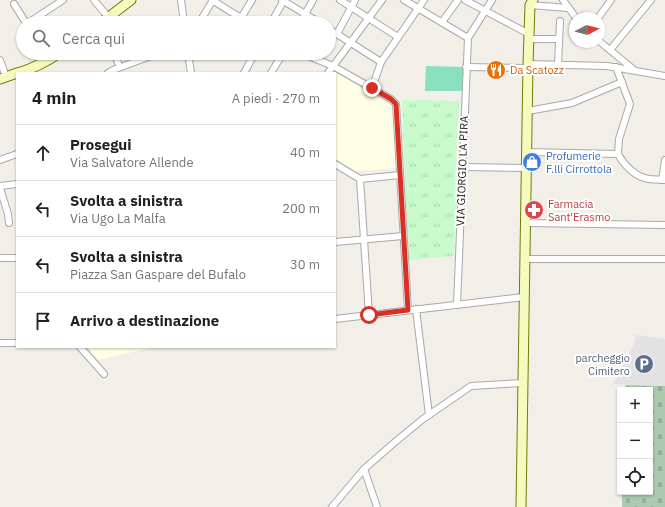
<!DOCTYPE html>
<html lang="it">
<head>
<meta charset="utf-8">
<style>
  :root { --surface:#fff; --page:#f2f2f2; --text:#202124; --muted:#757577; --line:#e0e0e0 }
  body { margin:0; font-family:"IBM Plex Sans",sans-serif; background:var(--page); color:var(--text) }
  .controls { position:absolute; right:12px; bottom:12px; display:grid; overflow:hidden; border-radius:0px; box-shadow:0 1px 3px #0004 }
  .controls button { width:36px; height:36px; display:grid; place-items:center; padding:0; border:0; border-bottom:1px solid var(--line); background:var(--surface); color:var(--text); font:20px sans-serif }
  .compass { position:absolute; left:569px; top:12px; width:36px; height:36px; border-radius:50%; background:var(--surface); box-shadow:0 1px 3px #0004; rotate:83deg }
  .stop { position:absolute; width:12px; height:12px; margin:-9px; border:3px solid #d93025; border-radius:50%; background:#fff }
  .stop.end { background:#d93025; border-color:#fff; box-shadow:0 1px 4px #0008 }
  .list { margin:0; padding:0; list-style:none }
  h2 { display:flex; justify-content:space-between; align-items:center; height:52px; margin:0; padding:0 16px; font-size:17px }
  h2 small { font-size:13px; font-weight:400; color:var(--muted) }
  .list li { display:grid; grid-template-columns:26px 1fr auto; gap:12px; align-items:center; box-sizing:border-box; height:56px; padding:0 16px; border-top:1px solid var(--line) }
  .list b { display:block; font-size:15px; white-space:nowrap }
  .list p { margin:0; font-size:13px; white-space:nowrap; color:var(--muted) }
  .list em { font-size:13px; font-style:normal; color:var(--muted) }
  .icon { flex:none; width:22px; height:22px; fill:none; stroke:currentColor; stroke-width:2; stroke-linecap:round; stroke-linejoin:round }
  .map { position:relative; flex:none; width:665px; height:507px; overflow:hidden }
  .search { position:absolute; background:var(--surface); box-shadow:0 1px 3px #0004; left:16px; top:16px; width:320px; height:44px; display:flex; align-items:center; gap:10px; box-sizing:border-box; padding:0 14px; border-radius:22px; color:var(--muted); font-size:15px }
  .panel { position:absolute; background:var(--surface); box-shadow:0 1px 3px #0004; left:16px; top:72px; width:320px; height:276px; border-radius:0px }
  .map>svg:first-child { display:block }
  .education { fill:#ffffe5 }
  .cemetery { fill:url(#cemetery-stones) }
  .park { fill:url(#park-tufts) }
  .pitch { fill:#88e0be }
  .parking { fill:#e2e2e2 }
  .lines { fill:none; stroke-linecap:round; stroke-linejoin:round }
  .street-casing { stroke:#a9a9a9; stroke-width:8 }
  .secondary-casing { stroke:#707d05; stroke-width:11 }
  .street { stroke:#fff; stroke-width:6 }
  .secondary { stroke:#f7fabf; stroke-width:9 }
  .route { stroke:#d93025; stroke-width:5 }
  .labels { text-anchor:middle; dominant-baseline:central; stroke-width:4; stroke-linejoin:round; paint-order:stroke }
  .food-label { font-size:11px; fill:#c56008; stroke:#fff; text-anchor:start }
  .shop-label { font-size:11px; fill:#366cbe; stroke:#fff; text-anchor:start }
  .street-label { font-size:11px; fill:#222; stroke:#fff }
  .health-label { font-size:11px; fill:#be3a42; stroke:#fff; text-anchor:start }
  .service-label { font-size:11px; fill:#4e5e75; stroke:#fff; text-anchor:end }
</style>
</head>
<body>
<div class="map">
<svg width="665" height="507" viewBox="0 0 665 507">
  <defs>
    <pattern id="cemetery-stones" width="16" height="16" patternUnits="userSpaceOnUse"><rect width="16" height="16" fill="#aacbaf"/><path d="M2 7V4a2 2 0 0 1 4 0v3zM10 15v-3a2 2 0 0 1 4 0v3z" fill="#92ae96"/></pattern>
    <pattern id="park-tufts" width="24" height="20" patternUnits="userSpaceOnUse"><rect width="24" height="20" fill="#c8facc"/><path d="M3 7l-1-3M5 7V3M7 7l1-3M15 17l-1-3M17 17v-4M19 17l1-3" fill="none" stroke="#acd6af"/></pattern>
  </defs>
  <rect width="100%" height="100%" fill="#f2efe9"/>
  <g class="education">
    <polygon points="332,71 393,106 397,168 355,171 335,158 335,73 331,73"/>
    <polygon points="88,347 154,347 98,360"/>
  </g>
  <polygon class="cemetery" points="626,385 665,386 665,507 622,507 622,492 650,492 650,390 625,390"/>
  <polygon class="park" points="402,100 459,101 455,179 456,207 454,256 408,260"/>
  <polygon class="pitch" points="426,66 464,67 463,91 425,91"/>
  <polygon class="parking" points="636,335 665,339 665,386 613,384 634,345"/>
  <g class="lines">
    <defs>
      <g id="street">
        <polyline points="94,0 109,18"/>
        <polyline points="181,0 184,23"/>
        <polyline points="212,0 249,23"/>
        <polyline points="282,0 320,23"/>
        <polyline points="340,0 398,37"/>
        <polyline points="404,0 468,38"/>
        <polyline points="465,0 529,34"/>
        <polyline points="563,0 576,18"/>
        <polyline points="14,4 26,23"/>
        <polyline points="530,5 568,8"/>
        <polyline points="241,18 252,0"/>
        <polyline points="598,18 611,0"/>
        <polyline points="442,22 458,0"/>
        <polyline points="28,23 63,0"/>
        <polyline points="199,23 213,0"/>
        <polyline points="271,23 284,0"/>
        <polyline points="300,23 313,0"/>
        <polyline points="329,29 381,62"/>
        <polyline points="337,34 355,0"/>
        <polyline points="468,38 492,0"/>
        <polyline points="529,39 559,39"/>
        <polyline points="599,41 633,69"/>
        <polyline points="610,50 651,0"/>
        <polyline points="45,53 49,60"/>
        <polyline points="114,53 118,63"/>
        <polyline points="188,53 191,73"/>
        <polyline points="301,53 333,66 391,99 396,104 408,310"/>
        <polyline points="0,60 6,77"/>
        <polyline points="528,64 607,66 665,76"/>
        <polyline points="558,64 560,21"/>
        <polyline points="466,67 528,68"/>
        <path d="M616 67 630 104 619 139 618 154C624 165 635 177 649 179 654 180 660 179 665 180"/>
        <polyline points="108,73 113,70 159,53"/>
        <polyline points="244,73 255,53"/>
        <polyline points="271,73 283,53"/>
        <polyline points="328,73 382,0"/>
        <polyline points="372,88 381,62 424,0"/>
        <polyline points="528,111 572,103 622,82"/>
        <polyline points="527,152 618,154"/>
        <polyline points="0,160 17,154"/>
        <polyline points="335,164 360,179 400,175"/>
        <polyline points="463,167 526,168"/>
        <polyline points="360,179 369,315"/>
        <polyline points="662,180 665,160"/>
        <polyline points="0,186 17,184"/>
        <polyline points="0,188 8,214 9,223"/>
        <polyline points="525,223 665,225"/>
        <polyline points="335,242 403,236"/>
        <polyline points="0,258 17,258"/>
        <polyline points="524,259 665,259"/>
        <polyline points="457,305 468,38"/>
        <polyline points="416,309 429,415"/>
        <polyline points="335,319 524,297"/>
        <polyline points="0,343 17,343"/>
        <polyline points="80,347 104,374"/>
        <polyline points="364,469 377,507"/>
        <polyline points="332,507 364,469 395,442 423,419 471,386 522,383"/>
      </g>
      <g id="secondary">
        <polyline points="101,23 131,0"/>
        <path d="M18 73C34 68 45 63 59 53"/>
        <polyline points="0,79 17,73"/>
        <polyline points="521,507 528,64 530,5 533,0"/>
      </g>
    </defs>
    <use href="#street" class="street-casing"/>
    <use href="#secondary" class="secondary-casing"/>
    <use href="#street" class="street"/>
    <use href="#secondary" class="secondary"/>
  </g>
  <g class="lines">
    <polyline class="route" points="369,315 408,310 396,104 391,99 372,88"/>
  </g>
  <defs>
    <symbol id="restaurant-disc" viewBox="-11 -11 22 22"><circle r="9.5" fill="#e8710a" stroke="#fff"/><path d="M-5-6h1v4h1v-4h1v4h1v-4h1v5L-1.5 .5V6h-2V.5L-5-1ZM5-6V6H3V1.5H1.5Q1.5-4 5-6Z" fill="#fff"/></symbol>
    <symbol id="shop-disc" viewBox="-11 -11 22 22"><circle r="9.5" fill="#3f7fe0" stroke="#fff"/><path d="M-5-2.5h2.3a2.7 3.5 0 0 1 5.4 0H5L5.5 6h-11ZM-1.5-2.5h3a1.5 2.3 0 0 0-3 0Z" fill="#fff"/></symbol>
    <symbol id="pharmacy-disc" viewBox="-11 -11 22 22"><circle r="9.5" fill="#e0444e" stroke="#fff"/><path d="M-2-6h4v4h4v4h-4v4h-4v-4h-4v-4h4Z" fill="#fff"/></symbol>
    <symbol id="parking-disc" viewBox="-11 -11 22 22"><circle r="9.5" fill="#5c6f8a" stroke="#fff"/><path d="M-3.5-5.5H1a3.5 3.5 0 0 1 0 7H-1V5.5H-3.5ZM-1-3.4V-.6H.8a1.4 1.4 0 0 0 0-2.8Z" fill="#fff"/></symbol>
  </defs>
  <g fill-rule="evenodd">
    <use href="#restaurant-disc" x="485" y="59" width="22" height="22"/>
    <use href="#shop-disc" x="521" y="151" width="22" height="22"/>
    <use href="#pharmacy-disc" x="523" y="199" width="22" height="22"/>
    <use href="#parking-disc" x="633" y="353" width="22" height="22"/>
  </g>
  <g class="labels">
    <g class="food-label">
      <text x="510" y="70">Da Scatozz</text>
    </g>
    <g class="shop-label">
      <text x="546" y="156">Profumerie<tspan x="546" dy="13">F.lli Cirrottola</tspan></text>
    </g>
    <g class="street-label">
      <text transform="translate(462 171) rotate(-88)">VIA GIORGIO LA PIRA</text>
    </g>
    <g class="health-label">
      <text x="548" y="204">Farmacia<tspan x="548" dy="13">Sant'Erasmo</tspan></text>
    </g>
    <g class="service-label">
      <text x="630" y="358">parcheggio<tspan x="630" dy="13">Cimitero</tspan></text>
    </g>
  </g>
</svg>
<div class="controls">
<button>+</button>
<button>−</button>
<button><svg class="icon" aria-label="locate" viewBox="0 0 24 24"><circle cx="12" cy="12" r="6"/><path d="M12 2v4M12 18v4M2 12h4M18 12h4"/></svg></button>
</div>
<svg class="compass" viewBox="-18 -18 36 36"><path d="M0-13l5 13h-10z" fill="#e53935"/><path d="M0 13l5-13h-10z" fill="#757577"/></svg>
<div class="stop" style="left:369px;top:315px"></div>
<div class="stop end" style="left:372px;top:88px"></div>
<div class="search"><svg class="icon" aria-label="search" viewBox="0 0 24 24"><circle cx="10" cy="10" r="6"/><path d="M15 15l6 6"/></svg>Cerca qui</div>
<section class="panel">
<h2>4 min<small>A piedi · 270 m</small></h2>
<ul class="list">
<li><svg class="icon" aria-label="ahead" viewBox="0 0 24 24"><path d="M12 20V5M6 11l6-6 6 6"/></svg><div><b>Prosegui</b><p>Via Salvatore Allende</p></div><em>40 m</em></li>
<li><svg class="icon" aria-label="left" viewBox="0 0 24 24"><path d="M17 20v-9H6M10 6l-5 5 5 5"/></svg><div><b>Svolta a sinistra</b><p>Via Ugo La Malfa</p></div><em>200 m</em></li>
<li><svg class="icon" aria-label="left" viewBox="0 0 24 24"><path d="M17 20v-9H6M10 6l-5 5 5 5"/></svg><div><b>Svolta a sinistra</b><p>Piazza San Gaspare del Bufalo</p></div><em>30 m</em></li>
<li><svg class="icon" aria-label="arrive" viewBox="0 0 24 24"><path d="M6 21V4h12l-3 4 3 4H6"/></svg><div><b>Arrivo a destinazione</b></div></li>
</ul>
</section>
</div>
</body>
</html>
